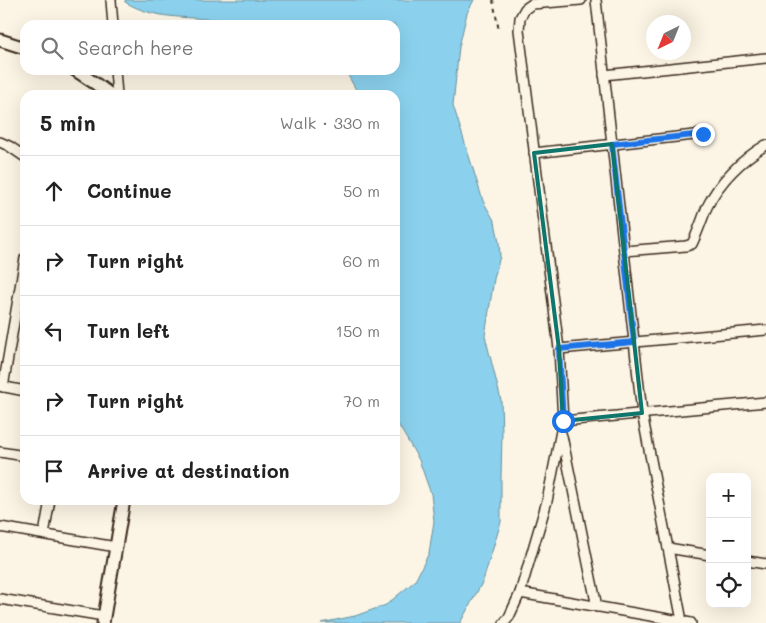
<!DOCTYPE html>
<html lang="en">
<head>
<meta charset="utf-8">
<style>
  :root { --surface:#fff; --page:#f2f2f2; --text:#222; --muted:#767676; --line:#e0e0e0 }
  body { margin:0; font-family:Mali,sans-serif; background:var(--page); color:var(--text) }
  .controls { position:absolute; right:15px; bottom:15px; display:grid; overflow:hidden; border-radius:10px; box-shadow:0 5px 20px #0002 }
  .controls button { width:45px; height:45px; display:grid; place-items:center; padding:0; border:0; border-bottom:1px solid var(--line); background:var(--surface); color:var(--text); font:25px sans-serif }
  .compass { position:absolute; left:646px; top:15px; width:45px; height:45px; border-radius:50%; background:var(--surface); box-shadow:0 5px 20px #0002; rotate:223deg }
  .stop { position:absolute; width:15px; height:15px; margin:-11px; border:4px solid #1a73e8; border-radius:50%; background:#fff }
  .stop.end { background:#1a73e8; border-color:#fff; box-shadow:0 1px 5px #0008 }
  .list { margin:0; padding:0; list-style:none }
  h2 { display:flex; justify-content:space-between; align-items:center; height:65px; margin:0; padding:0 20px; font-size:21px }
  h2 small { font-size:16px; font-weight:400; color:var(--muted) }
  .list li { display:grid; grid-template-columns:32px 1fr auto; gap:15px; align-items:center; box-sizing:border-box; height:70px; padding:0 20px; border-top:1px solid var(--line) }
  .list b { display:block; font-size:19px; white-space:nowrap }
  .list em { font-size:16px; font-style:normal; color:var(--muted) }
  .icon { flex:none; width:28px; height:28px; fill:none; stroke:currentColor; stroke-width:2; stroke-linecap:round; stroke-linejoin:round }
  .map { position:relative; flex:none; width:766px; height:623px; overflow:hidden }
  .search { position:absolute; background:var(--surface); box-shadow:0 5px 20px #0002; left:20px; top:20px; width:380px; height:55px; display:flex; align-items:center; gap:12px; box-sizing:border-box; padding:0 18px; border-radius:15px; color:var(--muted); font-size:19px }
  .panel { position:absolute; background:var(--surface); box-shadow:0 5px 20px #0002; left:20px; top:90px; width:380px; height:415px; border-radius:15px }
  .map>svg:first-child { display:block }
  .water { fill:#8bd1ed; stroke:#6b8e9a }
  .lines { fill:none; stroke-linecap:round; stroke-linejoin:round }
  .minor-casing { stroke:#3b2a1e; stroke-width:12 }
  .tertiary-casing { stroke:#3b2a1e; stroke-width:15 }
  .path { stroke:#3b2a1e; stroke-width:2; stroke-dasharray:4 4; stroke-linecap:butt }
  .minor { stroke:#fcf5e5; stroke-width:9 }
  .tertiary { stroke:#fcf5e5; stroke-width:11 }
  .route { stroke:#1a73e8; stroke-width:6 }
  .marked { fill:none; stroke:#0f766e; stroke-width:4; stroke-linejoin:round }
</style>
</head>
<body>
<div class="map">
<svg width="766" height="623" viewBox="0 0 766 623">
  <rect width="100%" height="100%" fill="#fcf5e5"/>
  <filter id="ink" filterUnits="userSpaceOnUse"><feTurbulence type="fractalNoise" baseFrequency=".02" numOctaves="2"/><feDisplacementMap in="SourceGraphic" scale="10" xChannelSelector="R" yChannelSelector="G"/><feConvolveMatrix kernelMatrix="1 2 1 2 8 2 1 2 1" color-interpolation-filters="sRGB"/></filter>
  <g filter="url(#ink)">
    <path class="water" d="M125 0H474L467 13 459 47 453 105 483 201 495 222 499 242 500 256 494 279 485 336 501 400 502 433 501 478V522L483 581 460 623H321L355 616 386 605 415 581 429 553 434 521 431 494 419 460 395 419V95H359L345 70H395V25H240C233 23 225 21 217 20 185 16 155 20 125 2Z"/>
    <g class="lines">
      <defs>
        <g id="minor">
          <polyline points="111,0 113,25"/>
          <polyline points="596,0 642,413 682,621"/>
          <polyline points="115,70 117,95"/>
          <polyline points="604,75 766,58"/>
          <polyline points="0,142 9,146 25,157"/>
          <polyline points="534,153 703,134"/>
          <path d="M624 251 686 246 692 244C698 232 702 219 707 207 719 182 742 159 766 145"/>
          <polyline points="559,349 766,330"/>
          <polyline points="0,386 25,391"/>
          <polyline points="3,387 25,258"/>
          <polyline points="563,421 766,402"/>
          <polyline points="562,436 597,607"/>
          <polyline points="0,452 25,456"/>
          <polyline points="0,527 116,547"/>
          <polyline points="44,534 50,500"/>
          <polyline points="668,548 710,555"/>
          <polyline points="747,561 766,564"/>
          <polyline points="520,593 691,623"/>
          <polyline points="0,599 104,616"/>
          <polyline points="504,623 509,617 520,593 547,501 563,421 559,349 519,30 520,18 525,9 532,4 581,0"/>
        </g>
        <g id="tertiary">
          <polyline points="0,40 25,48"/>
          <polyline points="75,70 96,84 111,95"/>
          <polyline points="103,623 124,500"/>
        </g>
      </defs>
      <use href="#minor" class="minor-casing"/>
      <use href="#tertiary" class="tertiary-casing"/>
      <polyline class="path" points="493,0 499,31"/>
      <use href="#minor" class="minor"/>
      <use href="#tertiary" class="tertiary"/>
    </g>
  </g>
  <g class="lines" filter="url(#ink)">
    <polyline class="route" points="563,421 559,349 634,342 612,144 703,134"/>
  </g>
  <path class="marked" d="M612 144 642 413 563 421 559 349 534 153Z"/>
</svg>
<div class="controls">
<button>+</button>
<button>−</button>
<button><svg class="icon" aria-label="locate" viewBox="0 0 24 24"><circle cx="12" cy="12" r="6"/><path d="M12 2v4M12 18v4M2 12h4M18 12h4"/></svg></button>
</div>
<svg class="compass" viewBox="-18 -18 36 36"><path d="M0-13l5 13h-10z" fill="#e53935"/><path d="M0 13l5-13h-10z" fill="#767676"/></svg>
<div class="stop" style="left:563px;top:421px"></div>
<div class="stop end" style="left:703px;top:134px"></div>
<div class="search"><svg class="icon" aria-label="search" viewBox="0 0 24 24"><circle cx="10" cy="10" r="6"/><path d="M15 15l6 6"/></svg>Search here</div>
<section class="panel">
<h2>5 min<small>Walk · 330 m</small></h2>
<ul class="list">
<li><svg class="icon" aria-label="ahead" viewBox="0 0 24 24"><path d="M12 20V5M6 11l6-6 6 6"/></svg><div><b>Continue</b></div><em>50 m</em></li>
<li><svg class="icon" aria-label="right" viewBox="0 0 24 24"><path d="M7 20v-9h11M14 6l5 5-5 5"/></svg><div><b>Turn right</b></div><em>60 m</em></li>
<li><svg class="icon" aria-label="left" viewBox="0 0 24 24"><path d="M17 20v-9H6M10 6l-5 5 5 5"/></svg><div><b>Turn left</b></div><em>150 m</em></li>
<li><svg class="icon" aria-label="right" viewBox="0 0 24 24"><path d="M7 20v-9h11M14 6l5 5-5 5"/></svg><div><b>Turn right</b></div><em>70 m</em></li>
<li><svg class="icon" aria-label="arrive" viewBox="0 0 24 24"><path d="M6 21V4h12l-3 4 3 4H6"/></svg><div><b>Arrive at destination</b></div></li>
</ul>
</section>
</div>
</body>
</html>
